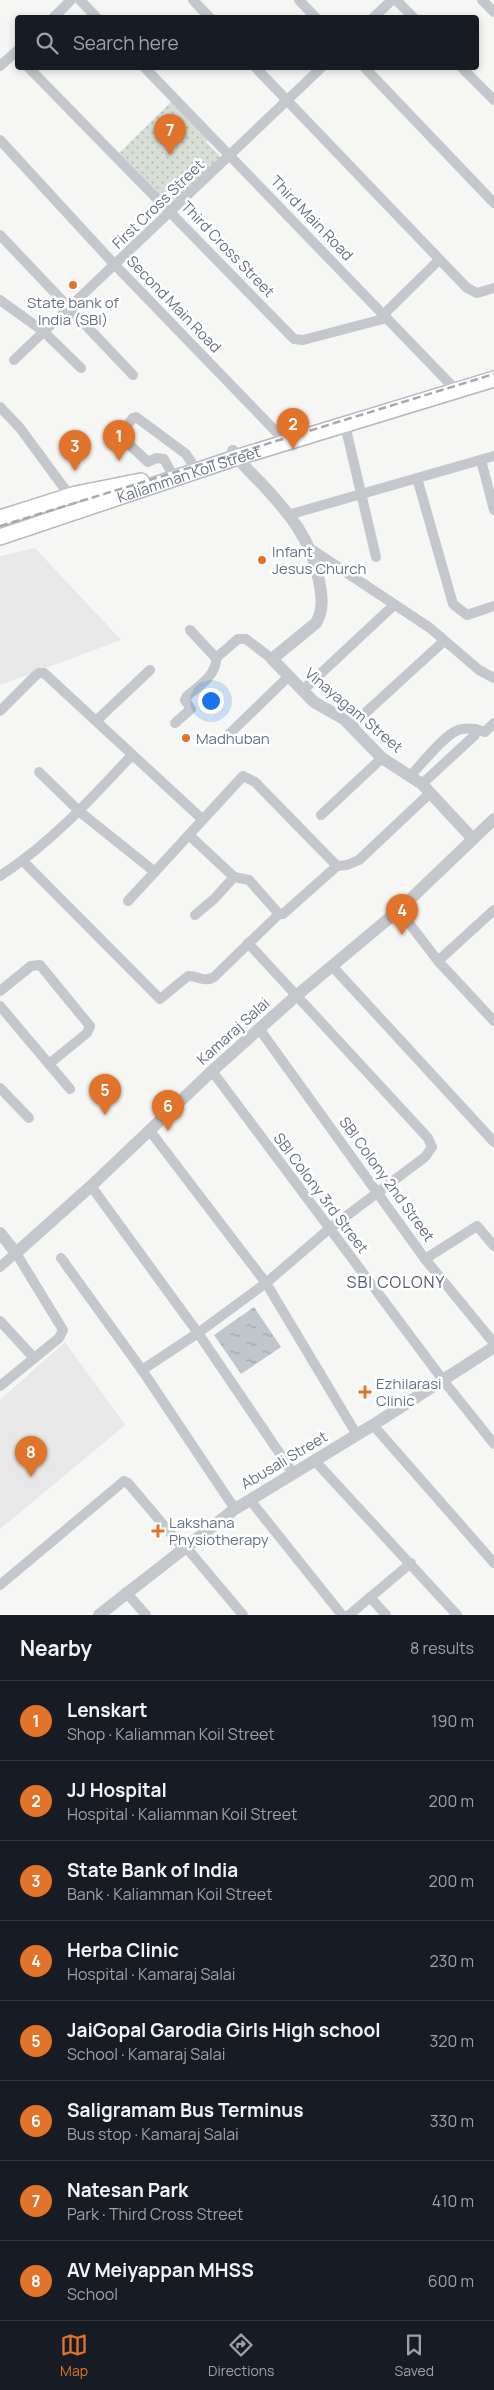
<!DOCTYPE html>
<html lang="en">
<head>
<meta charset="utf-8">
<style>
  :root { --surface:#171b24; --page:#242831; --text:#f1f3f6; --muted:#9ea1a6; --line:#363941; --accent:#e1732a }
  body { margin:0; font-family:Manrope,sans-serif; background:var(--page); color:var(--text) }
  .you { position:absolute; left:210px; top:700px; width:18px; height:18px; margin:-12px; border:4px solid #fff; border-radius:50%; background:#1a73e8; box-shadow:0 0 0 8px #1a73e833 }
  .badge { display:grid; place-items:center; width:32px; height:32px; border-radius:50%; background:var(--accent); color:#fff; font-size:16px; font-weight:700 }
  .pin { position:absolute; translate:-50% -41px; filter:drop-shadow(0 1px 2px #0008) }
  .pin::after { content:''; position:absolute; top:26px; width:18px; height:15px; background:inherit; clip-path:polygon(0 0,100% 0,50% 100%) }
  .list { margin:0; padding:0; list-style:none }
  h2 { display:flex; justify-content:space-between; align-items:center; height:65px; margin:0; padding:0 20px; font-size:21px }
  h2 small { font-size:16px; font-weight:400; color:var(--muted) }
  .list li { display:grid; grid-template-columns:32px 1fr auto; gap:15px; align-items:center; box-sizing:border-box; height:80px; padding:0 20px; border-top:1px solid var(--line) }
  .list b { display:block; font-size:19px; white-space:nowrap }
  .list p { margin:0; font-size:16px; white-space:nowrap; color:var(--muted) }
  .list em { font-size:16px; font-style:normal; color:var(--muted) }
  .icon { flex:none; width:28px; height:28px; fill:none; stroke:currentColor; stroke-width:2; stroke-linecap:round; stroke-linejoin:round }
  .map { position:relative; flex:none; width:494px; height:1615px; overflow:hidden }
  .search { position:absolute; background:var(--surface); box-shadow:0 2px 8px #0003; left:15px; right:15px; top:15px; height:55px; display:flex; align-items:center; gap:12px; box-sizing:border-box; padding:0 18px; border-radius:5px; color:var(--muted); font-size:19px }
  .sheet { height:705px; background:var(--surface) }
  nav { display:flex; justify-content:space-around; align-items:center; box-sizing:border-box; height:70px; border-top:1px solid var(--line); background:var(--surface); font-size:14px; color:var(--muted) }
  nav a { display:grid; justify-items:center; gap:2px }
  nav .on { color:var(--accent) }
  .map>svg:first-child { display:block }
  .built { fill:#e7e8e7 }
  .park { fill:url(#park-dots) }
  .water { fill:url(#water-ripples) }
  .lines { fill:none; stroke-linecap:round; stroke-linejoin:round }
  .secondary-casing { stroke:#b6bac0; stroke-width:18 }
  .minor { stroke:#c4c7cb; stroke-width:10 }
  .tertiary { stroke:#c4c7cb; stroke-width:12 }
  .secondary { stroke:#fff; stroke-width:15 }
  .rail { stroke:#a5a9b0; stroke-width:2.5; stroke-dasharray:8 4; stroke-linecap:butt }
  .poi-dot { fill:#e1732a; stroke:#fff; stroke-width:2 }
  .labels { text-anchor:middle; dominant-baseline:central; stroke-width:5; stroke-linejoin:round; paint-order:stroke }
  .street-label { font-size:15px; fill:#667284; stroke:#fff }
  .poi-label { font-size:15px; fill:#667284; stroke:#fff; text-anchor:start }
  .neighbourhood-label { font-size:16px; letter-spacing:1px; fill:#545d6a; stroke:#fff }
</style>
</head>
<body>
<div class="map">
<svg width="494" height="1615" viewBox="0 0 494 1615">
  <defs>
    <pattern id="park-dots" width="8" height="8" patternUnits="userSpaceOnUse" patternTransform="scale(1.25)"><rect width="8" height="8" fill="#d7ded5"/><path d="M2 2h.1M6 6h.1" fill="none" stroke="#b2b8b2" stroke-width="1.8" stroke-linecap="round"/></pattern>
    <pattern id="water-ripples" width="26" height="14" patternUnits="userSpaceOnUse" patternTransform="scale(1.25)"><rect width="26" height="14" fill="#bfc7cd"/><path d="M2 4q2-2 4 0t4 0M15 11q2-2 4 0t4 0" fill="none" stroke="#9fa6ac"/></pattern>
  </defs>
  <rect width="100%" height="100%" fill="#f6f7f4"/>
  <g class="built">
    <polygon points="35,548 121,640 0,685 0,556"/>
    <polygon points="65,1342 125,1425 0,1529 0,1400"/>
  </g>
  <polygon class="park" points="173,100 210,138 206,142 221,157 170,207 119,153"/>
  <polygon class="water" points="254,1307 281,1347 241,1374 214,1335"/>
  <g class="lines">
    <defs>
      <g id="secondary">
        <polyline points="0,518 76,494 141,481"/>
        <path id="s1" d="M0 537 232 459 494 379"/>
      </g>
    </defs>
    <use href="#secondary" class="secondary-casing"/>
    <g class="minor">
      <polyline points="80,0 97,18"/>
      <polyline points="193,0 210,18"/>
      <polyline points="299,0 316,18"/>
      <polyline points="396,0 414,18"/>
      <polyline points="482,0 494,12"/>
      <polyline points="53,18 71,0"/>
      <polyline points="373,18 392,0"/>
      <polyline points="0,66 18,50"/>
      <polyline points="29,68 294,339 303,340 387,318"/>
      <polyline points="145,68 456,390"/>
      <polyline points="256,68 467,288 477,293 494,288"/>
      <polyline points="365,68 494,203"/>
      <polyline points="462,68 494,100"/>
      <polyline points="0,140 115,265 287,443"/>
      <polyline points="0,235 133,375"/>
      <polyline points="0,300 43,331 81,368"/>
      <polyline points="384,314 439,260"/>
      <polyline points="14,360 321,68"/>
      <polyline points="0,407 20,428 70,496"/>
      <polyline points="345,425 376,557"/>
      <polyline points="481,460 494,510"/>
      <polyline points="171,472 164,459 156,458 148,462 119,435 133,418 136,417 186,454 193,465"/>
      <polyline points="417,478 453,604 467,615 494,606"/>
      <polyline points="288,515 494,456"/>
      <polyline points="311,549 430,628 479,670 494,678"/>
      <polyline points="190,630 216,658"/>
      <polyline points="303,690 394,605"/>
      <polyline points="0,711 35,676 39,673 44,673 202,819"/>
      <polyline points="97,720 150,670"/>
      <path d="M175 723 191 709 185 700 187 696C199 686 217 675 216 658L238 639H246L272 659"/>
      <polyline points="351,726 444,641"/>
      <polyline points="224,739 289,676"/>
      <polyline points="39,772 80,812 155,872"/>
      <path d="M410 776C422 764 444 735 458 730 467 727 477 729 485 732L494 723"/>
      <polyline points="422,784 475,735 476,729"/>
      <polyline points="321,815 382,758"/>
      <polyline points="189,835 234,877 249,880 279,914"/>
      <path d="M23 861 160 999 188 976C198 975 203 983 214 977L279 914H283L337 866"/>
      <polyline points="337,866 347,865 359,860 429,794"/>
      <path d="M0 876C51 843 91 799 132 755"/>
      <polyline points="128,901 243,776 255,782 337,866"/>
      <polyline points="399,910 438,961 494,1021"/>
      <polyline points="195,915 214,899 234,877"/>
      <polyline points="438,961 494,910"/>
      <polyline points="332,966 494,1142"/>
      <polyline points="0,991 31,966 40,965 90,1026 87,1033 49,1064"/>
      <polyline points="0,1006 70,1089"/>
      <polyline points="260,1030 425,1259 494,1343"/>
      <polyline points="212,1071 443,1380 494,1444"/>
      <polyline points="0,1088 29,1118"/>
      <polyline points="150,1131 266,1283 357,1435"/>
      <polyline points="91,1186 198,1333 293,1473"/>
      <polyline points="61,1258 142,1370 235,1509"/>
      <polyline points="425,1259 477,1226 494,1246"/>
      <polyline points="0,1267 16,1253 63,1330 59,1338 0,1386"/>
      <polyline points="0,1321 34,1358"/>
      <polyline points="142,1370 198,1333 266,1283 329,1229 425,1157 432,1147 428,1138 248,943"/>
      <polyline points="373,1425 494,1563"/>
      <polyline points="315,1461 457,1615"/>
      <polyline points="250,1500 342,1615"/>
      <polyline points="185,1546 243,1615"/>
      <polyline points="0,1585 124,1481 128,1483 183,1548"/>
      <polyline points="126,1592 146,1615"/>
      <polyline points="370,1597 386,1615"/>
      <polyline points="349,1615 411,1563"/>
    </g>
    <g class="tertiary">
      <path d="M233 451C240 463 251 473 261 483 289 513 312 540 319 581 322 596 324 609 316 623L272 659 314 702 344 719 382 758 422 784 473 839"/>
      <polyline points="0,1233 16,1253 91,1186 212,1071 296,996 399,910 494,819"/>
      <polyline points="99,1615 235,1509 373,1425 494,1347"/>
    </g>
    <use href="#secondary" class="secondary"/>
    <polyline class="rail" points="0,526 494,374"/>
  </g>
  <g class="poi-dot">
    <circle cx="73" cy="285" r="5"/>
    <circle cx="262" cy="560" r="5"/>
    <circle cx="186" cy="738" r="5"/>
    <path d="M362.5 1384.5h5v5h5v5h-5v5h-5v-5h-5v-5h5z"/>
    <path d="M155.5 1523.5h5v5h5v5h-5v5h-5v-5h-5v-5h5z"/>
  </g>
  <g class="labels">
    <g class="street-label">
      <text transform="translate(158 204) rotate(-44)">First Cross Street</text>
      <text transform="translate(312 218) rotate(46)">Third Main Road</text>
      <text transform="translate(228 249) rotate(46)">Third Cross Street</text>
      <text transform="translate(174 304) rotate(46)">Second Main Road</text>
      <text stroke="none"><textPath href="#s1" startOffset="199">Kaliamman Koil Street</textPath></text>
      <text transform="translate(354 710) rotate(40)">Vinayagam Street</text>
      <text transform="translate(233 1031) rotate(-42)">Kamaraj Salai</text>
      <text transform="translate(387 1179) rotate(54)">SBI Colony 2nd Street</text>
      <text transform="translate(321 1193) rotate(53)">SBI Colony 3rd Street</text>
      <text transform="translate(284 1460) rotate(-31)">Abusali Street</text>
    </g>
    <g class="poi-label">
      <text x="73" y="302" text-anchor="middle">State bank of<tspan x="73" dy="17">India (SBI)</tspan></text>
      <text x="272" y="551">Infant<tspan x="272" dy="17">Jesus Church</tspan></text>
      <text x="196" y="738">Madhuban</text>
      <text x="376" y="1383">Ezhilarasi<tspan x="376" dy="17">Clinic</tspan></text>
      <text x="169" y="1522">Lakshana<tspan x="169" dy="17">Physiotherapy</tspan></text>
    </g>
    <g class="neighbourhood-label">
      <text x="396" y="1282">SBI COLONY</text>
    </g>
  </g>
</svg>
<div class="you"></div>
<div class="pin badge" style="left:119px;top:461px">1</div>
<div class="pin badge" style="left:293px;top:449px">2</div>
<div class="pin badge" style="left:75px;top:471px">3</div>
<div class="pin badge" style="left:402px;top:935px">4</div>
<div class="pin badge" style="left:105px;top:1115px">5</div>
<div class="pin badge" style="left:168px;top:1131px">6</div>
<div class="pin badge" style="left:170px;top:155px">7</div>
<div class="pin badge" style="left:31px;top:1477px">8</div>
<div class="search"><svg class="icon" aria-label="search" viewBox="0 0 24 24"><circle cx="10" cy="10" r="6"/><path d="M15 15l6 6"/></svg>Search here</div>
</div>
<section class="sheet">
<h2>Nearby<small>8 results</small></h2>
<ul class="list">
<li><span class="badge">1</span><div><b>Lenskart</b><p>Shop · Kaliamman Koil Street</p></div><em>190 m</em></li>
<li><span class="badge">2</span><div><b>JJ Hospital</b><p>Hospital · Kaliamman Koil Street</p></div><em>200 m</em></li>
<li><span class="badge">3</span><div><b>State Bank of India</b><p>Bank · Kaliamman Koil Street</p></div><em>200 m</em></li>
<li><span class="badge">4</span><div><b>Herba Clinic</b><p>Hospital · Kamaraj Salai</p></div><em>230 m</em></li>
<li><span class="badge">5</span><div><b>JaiGopal Garodia Girls High school</b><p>School · Kamaraj Salai</p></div><em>320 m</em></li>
<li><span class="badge">6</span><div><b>Saligramam Bus Terminus</b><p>Bus stop · Kamaraj Salai</p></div><em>330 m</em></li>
<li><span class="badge">7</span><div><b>Natesan Park</b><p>Park · Third Cross Street</p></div><em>410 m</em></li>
<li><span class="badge">8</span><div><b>AV Meiyappan MHSS</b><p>School</p></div><em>600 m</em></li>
</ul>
</section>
<nav>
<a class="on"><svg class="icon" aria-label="map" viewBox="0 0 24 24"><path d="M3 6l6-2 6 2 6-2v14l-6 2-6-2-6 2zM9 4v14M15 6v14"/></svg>Map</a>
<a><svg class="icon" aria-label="directions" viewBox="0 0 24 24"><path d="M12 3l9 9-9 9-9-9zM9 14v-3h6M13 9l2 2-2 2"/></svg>Directions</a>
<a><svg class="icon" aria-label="saved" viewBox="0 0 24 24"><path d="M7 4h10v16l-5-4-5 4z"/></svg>Saved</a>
</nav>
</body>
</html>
